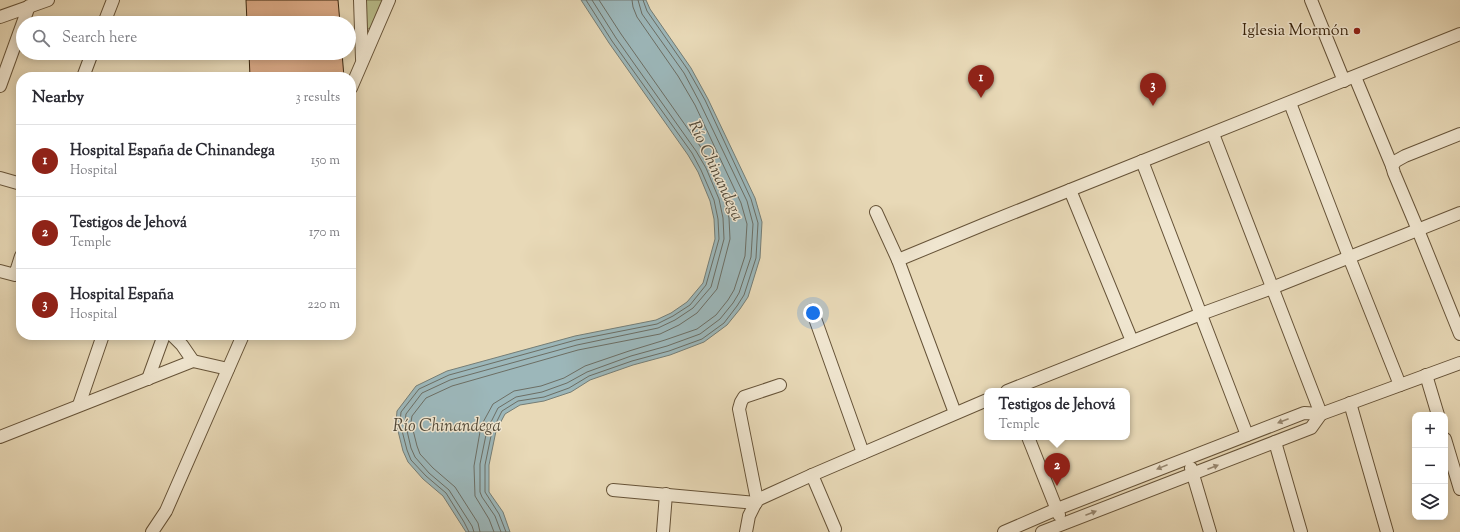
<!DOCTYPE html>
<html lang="en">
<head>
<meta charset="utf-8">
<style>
  :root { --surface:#fff; --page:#f2f2f3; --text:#2b2b33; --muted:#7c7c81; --line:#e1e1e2; --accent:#8f2418 }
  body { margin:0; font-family:"Sorts Mill Goudy",serif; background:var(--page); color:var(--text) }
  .controls { position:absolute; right:12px; bottom:12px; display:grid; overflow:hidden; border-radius:8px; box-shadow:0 2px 10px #0003 }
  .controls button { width:36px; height:36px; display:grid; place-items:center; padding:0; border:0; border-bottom:1px solid var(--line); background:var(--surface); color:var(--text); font:20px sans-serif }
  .you { position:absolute; left:813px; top:313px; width:14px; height:14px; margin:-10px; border:3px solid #fff; border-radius:50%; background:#1a73e8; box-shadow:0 0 0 6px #1a73e833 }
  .badge { display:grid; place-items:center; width:26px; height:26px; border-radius:50%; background:var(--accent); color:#fff; font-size:13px; font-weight:700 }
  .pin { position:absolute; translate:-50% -33px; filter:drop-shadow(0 1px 2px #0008) }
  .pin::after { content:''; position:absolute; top:21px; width:14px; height:12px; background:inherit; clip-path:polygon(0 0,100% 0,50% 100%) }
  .popup { position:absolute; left:984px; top:388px; width:146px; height:52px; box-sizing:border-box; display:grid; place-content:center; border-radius:8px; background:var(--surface); filter:drop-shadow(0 1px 3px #0005); font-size:13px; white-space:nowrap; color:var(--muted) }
  .popup b { font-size:15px; color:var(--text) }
  .popup::after { content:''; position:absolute; left:50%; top:100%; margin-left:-8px; border:8px solid transparent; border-top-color:var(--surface) }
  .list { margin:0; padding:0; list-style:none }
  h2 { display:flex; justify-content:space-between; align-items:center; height:52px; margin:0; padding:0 16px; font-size:17px }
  h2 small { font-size:13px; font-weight:400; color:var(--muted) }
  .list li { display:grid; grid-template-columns:26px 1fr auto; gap:12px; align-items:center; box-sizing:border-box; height:72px; padding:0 16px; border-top:1px solid var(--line) }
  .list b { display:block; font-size:15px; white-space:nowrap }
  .list p { margin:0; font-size:13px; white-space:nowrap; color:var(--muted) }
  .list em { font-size:13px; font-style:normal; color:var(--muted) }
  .icon { flex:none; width:22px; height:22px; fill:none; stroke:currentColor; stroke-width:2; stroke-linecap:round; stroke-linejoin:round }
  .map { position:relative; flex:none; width:1460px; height:532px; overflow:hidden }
  .search { position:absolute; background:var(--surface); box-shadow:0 2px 10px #0003; left:16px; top:16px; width:340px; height:44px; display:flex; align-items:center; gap:10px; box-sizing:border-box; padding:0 14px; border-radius:22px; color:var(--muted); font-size:15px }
  .panel { position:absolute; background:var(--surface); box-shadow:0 2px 10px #0003; left:16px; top:72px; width:340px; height:268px; border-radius:16px }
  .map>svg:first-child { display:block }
  .green { fill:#b9be8c; stroke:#7a724d }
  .water { fill:#9cb7ba; stroke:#757d75 }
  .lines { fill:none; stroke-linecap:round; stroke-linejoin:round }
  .shore { stroke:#6c6e64; stroke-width:1 }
  .building { fill:#dbaa86; stroke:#3b260e }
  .minor-casing { stroke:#665338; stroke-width:14 }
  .minor { stroke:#f0e6d0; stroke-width:12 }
  .oneway { fill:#96866f }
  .poi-dot { fill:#8f2418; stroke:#f0e6d0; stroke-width:1.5 }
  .labels { text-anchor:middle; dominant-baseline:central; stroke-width:3; stroke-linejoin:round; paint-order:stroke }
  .poi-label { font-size:16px; fill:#3b260e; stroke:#f0e6d0; text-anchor:end }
  .water-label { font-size:17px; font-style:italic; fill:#534a39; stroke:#f0e6d0 }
</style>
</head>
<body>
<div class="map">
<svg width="1460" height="532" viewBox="0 0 1460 532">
  <rect width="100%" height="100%" fill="#e8d9b7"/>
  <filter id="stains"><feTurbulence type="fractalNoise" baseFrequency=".005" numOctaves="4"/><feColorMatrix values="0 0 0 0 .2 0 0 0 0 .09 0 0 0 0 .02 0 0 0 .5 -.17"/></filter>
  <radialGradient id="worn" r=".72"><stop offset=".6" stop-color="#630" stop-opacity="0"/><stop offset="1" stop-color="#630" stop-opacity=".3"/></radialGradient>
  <polygon class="green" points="363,0 385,0 373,26 365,31"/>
  <polygon class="water" points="581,0 646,0 650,9 691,68 708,99 755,198 762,222 760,258 748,297 740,309 727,325 704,342 670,355 633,365 590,380 571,392 544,401 520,405 505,414 496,431 489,465 489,492 503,512 510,532 466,532 443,496 423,479 408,462 403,451 396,423 397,411 416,386 447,371 575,336 656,320 671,313 687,302 703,283 715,239 714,219 710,201 698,172 688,155 609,43"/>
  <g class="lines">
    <g class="shore">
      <polyline points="469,532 464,522 446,493 426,476 411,460 407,450 400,423 401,412 419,389 449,375 576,340 657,324 673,316 690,305 706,285 719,239 718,219 714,200 701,170 692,153 612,41 586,0"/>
      <polyline points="474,532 472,526 449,490 429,473 415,457 411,448 405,422 406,414 422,393 450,380 577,345 658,328 675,320 693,308 711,287 724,239 723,218 719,199 706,168 696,151 616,38 592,0"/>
      <polyline points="480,532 478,523 455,487 433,468 420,454 417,446 411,422 412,416 426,398 452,386 578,350 660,334 679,325 697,313 717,289 730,239 729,218 724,198 711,166 700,146 621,34 599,0"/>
      <polyline points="494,532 489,519 475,496 474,466 481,426 493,404 514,391 541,386 564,378 585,366 629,351 665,340 697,329 716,315 728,300 734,290 745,256 747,224 741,203 695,105 678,76 637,17 633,7 632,0"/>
      <polyline points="501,532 495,516 482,497 480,492 480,464 487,430 498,408 516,397 542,392 567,383 587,372 631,356 667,346 700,334 720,319 733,303 739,293 751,257 753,224 747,201 700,103 684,73 642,14 638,0"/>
      <polyline points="506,532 499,514 485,492 485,465 492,431 502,411 518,401 544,397 569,388 589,376 632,361 669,351 702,339 724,323 737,306 744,295 756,258 758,223 751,199 705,100 688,70 647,11 643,0"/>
    </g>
  </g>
  <g class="building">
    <polygon points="246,0 338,0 340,23 247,23"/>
    <polygon points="249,53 342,53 344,77 250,77"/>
  </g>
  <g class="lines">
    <defs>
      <g id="minor">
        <polyline points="360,0 362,59"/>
        <polyline points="1311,0 1344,81"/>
        <polyline points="0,17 48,0"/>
        <polyline points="104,23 113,0"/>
        <polyline points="83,77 92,53"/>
        <polyline points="1355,77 1392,166"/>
        <polyline points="0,86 29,6"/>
        <polyline points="351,88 389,0"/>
        <polyline points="1290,103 1349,257 1400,385"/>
        <polyline points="1213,134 1321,414"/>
        <polyline points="1460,134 1405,156 1396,161 1392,166 1394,173 1418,230 1460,334"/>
        <polyline points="1142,161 1247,435"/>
        <polyline points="0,178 21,184"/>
        <polyline points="1070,190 1132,341"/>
        <polyline points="876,212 898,260 955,413"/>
        <polyline points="898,260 985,224 1460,34"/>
        <polyline points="0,271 15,275 21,256"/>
        <polyline points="812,310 863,453"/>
        <polyline points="172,335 182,345 193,361"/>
        <polyline points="1426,375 1438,415"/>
        <polyline points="148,379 164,335"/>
        <polyline points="1007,391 1201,314 1272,288 1460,213"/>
        <polyline points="1350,403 1387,532"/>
        <polyline points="79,405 103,335"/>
        <polyline points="0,437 193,361 228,369"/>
        <polyline points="1028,437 1059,515"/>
        <polyline points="1445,439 1460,489"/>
        <polyline points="1275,442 1301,532"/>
        <polyline points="1191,468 1210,532"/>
        <polyline points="812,475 835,529"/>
        <polyline points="613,490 756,503"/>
        <polyline points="757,500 739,409 741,402 744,397 780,385"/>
        <polyline points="152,532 166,511 243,335"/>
        <polyline points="663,532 666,494"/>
        <polyline points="746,532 749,516 757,500 812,475 987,400"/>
        <polyline points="1004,532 1057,509 1304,413 1321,414 1460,363"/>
        <polyline points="1042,532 1311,428 1321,414"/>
      </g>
    </defs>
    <use href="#minor" class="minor-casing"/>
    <use href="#minor" class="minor"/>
  </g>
  <defs><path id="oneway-solid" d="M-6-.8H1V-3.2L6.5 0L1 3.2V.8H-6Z"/></defs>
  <g class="oneway">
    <use href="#oneway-solid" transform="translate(1283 421) rotate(159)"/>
    <use href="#oneway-solid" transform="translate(1162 467) rotate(158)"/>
    <use href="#oneway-solid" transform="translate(1213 467) rotate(-21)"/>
    <use href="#oneway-solid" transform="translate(1091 513) rotate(-21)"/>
  </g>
  <circle class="poi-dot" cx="1357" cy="31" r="4"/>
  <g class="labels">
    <g class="poi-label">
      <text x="1349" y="31">Iglesia Mormón</text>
    </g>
    <g class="water-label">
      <text transform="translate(715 171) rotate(65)">Río Chinandega</text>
      <text x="447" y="427">Río Chinandega</text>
    </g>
  </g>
  <rect width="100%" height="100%" filter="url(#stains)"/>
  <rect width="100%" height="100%" fill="url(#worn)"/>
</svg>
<div class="controls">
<button>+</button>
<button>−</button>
<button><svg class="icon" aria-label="layers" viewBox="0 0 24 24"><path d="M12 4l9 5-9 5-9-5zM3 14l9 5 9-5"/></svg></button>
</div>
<div class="you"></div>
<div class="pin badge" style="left:981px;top:98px">1</div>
<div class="pin badge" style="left:1057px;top:486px">2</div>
<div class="popup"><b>Testigos de Jehová</b>Temple</div>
<div class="pin badge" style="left:1153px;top:106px">3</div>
<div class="search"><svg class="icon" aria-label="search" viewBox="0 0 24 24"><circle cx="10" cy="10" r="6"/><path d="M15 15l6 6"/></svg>Search here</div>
<section class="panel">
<h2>Nearby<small>3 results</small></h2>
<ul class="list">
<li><span class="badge">1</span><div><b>Hospital España de Chinandega</b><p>Hospital</p></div><em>150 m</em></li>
<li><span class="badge">2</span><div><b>Testigos de Jehová</b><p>Temple</p></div><em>170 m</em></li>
<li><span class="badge">3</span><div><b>Hospital España</b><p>Hospital</p></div><em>220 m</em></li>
</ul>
</section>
</div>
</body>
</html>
